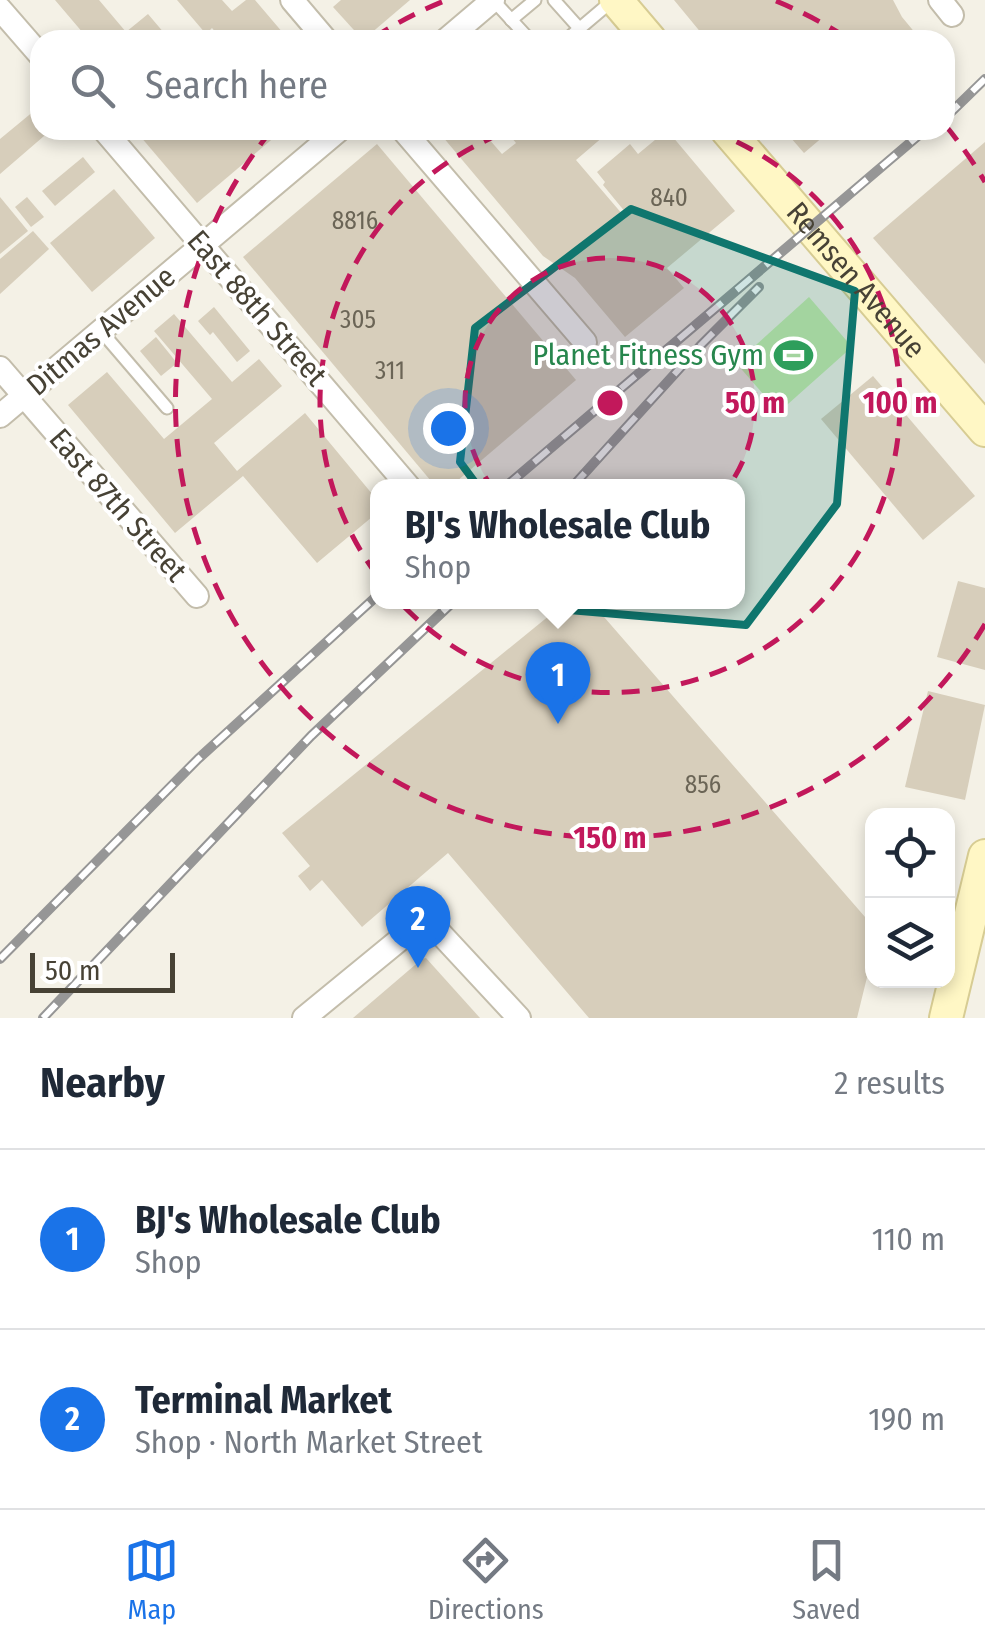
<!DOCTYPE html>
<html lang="en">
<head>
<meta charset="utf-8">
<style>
  :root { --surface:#fff; --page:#f2f2f3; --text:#1f2937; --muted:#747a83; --line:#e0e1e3; --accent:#1a73e8 }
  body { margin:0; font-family:"Fira Sans Condensed",sans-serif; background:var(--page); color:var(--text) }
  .controls { position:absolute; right:30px; bottom:30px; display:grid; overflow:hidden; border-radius:20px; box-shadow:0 5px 15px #0003 }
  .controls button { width:90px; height:90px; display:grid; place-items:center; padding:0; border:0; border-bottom:2px solid var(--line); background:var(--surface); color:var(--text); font:50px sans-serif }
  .scale { position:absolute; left:30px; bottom:25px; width:145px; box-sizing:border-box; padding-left:10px; border:5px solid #474235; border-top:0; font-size:28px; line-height:35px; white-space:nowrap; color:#474235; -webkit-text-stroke:8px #fff; paint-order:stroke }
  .you { position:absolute; left:448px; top:428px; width:35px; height:35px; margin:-25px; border:8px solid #fff; border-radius:50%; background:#1a73e8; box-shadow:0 0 0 15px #1a73e833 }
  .badge { display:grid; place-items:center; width:65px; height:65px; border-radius:50%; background:var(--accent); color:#fff; font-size:32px; font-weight:700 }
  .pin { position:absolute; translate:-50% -82px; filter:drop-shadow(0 2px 5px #0008) }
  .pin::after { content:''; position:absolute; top:52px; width:35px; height:30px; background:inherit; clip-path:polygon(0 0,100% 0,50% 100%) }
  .popup { position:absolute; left:370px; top:479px; width:375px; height:130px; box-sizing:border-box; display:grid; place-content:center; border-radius:20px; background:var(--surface); filter:drop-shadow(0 2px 8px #0005); font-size:32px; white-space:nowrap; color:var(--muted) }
  .popup b { font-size:38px; color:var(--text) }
  .popup::after { content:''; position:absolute; left:50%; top:100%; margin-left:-20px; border:20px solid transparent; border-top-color:var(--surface) }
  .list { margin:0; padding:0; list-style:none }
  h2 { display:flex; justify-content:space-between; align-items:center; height:130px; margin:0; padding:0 40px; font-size:42px }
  h2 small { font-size:32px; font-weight:400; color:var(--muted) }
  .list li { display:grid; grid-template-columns:65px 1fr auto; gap:30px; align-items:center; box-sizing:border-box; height:180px; padding:0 40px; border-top:2px solid var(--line) }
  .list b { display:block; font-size:38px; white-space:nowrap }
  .list p { margin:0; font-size:32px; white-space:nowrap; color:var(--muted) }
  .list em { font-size:32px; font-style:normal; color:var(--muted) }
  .icon { flex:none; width:55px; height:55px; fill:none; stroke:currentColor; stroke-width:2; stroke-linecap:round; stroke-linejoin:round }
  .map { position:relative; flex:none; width:985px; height:1018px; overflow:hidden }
  .search { position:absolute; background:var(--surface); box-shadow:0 5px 15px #0003; left:30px; right:30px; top:30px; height:110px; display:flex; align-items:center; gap:25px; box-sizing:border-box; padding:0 35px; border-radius:30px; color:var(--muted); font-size:38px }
  .sheet { height:490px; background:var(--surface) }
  nav { display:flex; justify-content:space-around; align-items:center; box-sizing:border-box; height:140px; border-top:2px solid var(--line); background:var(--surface); font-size:28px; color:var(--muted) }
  nav a { display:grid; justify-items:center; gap:5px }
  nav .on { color:var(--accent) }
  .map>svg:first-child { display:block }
  .green { fill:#c8ebac }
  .building { fill:#d7cebb }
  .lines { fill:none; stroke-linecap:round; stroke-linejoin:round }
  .service-casing { stroke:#c3bdab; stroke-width:15 }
  .minor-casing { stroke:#c3bdab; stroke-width:26 }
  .secondary-casing { stroke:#d7cc93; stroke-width:36 }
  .service { stroke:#fff; stroke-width:11 }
  .minor { stroke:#fff; stroke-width:22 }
  .secondary { stroke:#fff7c5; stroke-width:32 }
  .rail-casing { stroke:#969696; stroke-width:10 }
  .rail { stroke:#fff; stroke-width:6; stroke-dasharray:19; stroke-linecap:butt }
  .marked { fill:#0f766e; fill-opacity:0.2; stroke:#0f766e; stroke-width:8; stroke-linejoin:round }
  .ring { fill:none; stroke:#c2185b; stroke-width:5; stroke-dasharray:18 12 }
  .labels { text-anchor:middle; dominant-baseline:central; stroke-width:8; stroke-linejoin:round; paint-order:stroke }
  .number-label { font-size:25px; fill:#6b6556 }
  .street-label { font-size:30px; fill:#474235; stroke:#fff }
  .leisure-label { font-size:30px; fill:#27864d; stroke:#fff; text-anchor:end }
  .centre { fill:#c2185b; stroke:#fff; stroke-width:5 }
  .ring-label { font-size:30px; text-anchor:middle; font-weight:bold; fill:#c2185b; stroke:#fff; stroke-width:8; stroke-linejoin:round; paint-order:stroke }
</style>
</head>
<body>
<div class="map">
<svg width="985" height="1018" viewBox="0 0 985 1018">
  <rect width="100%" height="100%" fill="#f4f1e6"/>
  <polygon class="green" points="809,297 852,347 779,412 736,363"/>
  <g class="building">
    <polygon points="55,0 99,0 126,32 148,14 170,40 89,40"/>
    <polygon points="177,0 222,0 232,11 246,0 255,0 289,40 222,40 212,28 206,34"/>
    <polygon points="341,0 410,0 363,40 333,7"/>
    <polygon points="674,0 893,0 902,17 921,40 707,40"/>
    <polygon points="40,106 40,130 51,130 0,174 0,139"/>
    <polygon points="147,130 283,130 197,203 140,136"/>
    <polygon points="437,130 481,130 502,154 516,143 505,130 551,130 556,137 564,130 611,130 576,160 623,215 626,213 603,185 605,182 597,172 630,144 638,154 667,130 735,211 667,268 684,288 625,337 575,278 543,256"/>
    <polygon points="784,130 831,130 804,153"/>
    <polygon points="985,142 985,364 873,238"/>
    <polygon points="377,144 576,380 450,487 436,487 243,257"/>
    <polygon points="83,157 95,172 55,206 42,191"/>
    <polygon points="114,189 155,238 92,292 50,243"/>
    <polygon points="0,197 28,231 0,254"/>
    <polygon points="27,197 44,217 31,227 15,207"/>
    <polygon points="33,231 49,249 0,294 0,259"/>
    <polygon points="214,307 250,351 237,362 213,332 210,335 198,321"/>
    <polygon points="174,314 232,382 259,359 282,386 214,443 237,471 305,413 378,501 378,512 317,563 243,476 175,533 68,405 107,372 164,439 212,399 154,331"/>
    <polygon points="156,337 177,363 161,376 140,351"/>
    <polygon points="873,376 975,496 923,540 821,419"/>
    <polygon points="958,581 985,588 985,670 937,657"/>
    <polygon points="566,602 591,602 872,925 872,957 857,1018 589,1018 448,853 362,927 322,880 310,891 298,876 310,866 282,833"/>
    <polygon points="928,691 985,705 965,800 905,787"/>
    <polygon points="426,958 480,1018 353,1018 422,959"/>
  </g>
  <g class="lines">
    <defs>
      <g id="service">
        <polyline points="493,0 530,40"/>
        <polyline points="554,0 579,28"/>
        <polyline points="511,20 535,0"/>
        <polyline points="566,40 612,1"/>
        <polyline points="101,331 167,408"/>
      </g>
      <g id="minor">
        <polyline points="292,0 326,40"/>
        <polyline points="940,0 952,15"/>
        <polyline points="0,9 40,55"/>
        <polyline points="446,40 493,0"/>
        <polyline points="104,130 409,487"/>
        <polyline points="403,130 585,342"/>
        <polyline points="0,368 197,596"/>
        <polyline points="0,416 339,130"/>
        <polyline points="304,1018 426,918 519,1018"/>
      </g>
      <g id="secondary">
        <polyline points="616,0 650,40"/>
        <path id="s1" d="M727 130 985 430"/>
        <polyline points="946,1018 985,856"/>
      </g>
    </defs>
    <use href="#service" class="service-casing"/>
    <use href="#minor" class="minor-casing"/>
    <use href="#secondary" class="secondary-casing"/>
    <use href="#service" class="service"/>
    <use href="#minor" class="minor"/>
    <use href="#secondary" class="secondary"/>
    <defs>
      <g id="rail">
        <polyline points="945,118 985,79"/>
        <polyline points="505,487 925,130"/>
        <polyline points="572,487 700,346 759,287"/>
        <polyline points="0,959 198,759 378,595"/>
        <polyline points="43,1018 311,736 453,602"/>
      </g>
    </defs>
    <use href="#rail" class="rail-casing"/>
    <use href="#rail" class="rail"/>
  </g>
  <path class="marked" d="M631 209 855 291 837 504 746 625 569 610 460 462 475 328Z"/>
  <circle cx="610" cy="403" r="145" fill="#c2185b" fill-opacity=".12"/>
  <g class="ring">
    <circle cx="610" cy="403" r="145"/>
    <path d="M709 130A290 290 0 1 1 511 130"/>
    <path d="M985 624A435 435 0 1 1 270 132M373 38A435 435 0 0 1 444 1M776 1A435 435 0 0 1 847 38M946 126A435 435 0 0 1 985 182"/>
  </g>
  <defs>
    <symbol id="stadium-bare" viewBox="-9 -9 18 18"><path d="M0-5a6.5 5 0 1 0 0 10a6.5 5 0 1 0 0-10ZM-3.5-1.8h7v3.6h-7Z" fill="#2e9e5b" stroke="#fff" stroke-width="2.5" paint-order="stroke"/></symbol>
  </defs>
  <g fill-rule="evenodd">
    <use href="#stadium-bare" x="766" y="328" width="55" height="55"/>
  </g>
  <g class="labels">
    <g class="number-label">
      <text x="669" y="198">840</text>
      <text x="355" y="221">8816</text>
      <text x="358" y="320">305</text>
      <text x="390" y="371">311</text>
      <text x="703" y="785">856</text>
    </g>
    <g class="street-label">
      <text stroke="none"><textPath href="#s1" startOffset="198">Remsen Avenue</textPath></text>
      <text transform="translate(257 308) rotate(49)">East 88th Street</text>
      <text transform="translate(101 331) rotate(-40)">Ditmas Avenue</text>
      <text transform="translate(118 505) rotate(49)">East 87th Street</text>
    </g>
    <g class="leisure-label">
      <text x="764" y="355">Planet Fitness Gym</text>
    </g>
  </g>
  <circle cx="610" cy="403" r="15" class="centre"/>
  <g class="ring-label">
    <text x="755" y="413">50 m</text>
    <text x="900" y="413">100 m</text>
    <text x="610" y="848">150 m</text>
  </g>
</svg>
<div class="controls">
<button><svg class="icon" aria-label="locate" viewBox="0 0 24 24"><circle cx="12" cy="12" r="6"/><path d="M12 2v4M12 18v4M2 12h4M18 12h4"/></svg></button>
<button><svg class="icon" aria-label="layers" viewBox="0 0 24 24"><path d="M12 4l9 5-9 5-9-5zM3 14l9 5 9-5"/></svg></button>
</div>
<div class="scale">50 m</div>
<div class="you"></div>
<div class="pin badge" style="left:558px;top:724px">1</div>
<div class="popup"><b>BJ's Wholesale Club</b>Shop</div>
<div class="pin badge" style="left:418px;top:968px">2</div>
<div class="search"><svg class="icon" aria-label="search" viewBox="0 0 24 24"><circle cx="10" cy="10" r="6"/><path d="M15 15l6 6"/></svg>Search here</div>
</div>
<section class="sheet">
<h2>Nearby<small>2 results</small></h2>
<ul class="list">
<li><span class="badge">1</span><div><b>BJ's Wholesale Club</b><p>Shop</p></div><em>110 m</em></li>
<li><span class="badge">2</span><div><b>Terminal Market</b><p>Shop · North Market Street</p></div><em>190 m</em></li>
</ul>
</section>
<nav>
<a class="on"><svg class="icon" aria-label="map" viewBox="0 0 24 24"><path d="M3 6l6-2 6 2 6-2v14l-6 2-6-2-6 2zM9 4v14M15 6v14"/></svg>Map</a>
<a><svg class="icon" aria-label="directions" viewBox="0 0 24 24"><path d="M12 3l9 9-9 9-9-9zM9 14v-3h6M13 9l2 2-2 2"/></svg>Directions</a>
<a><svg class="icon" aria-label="saved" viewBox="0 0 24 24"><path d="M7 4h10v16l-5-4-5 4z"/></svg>Saved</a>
</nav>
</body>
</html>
